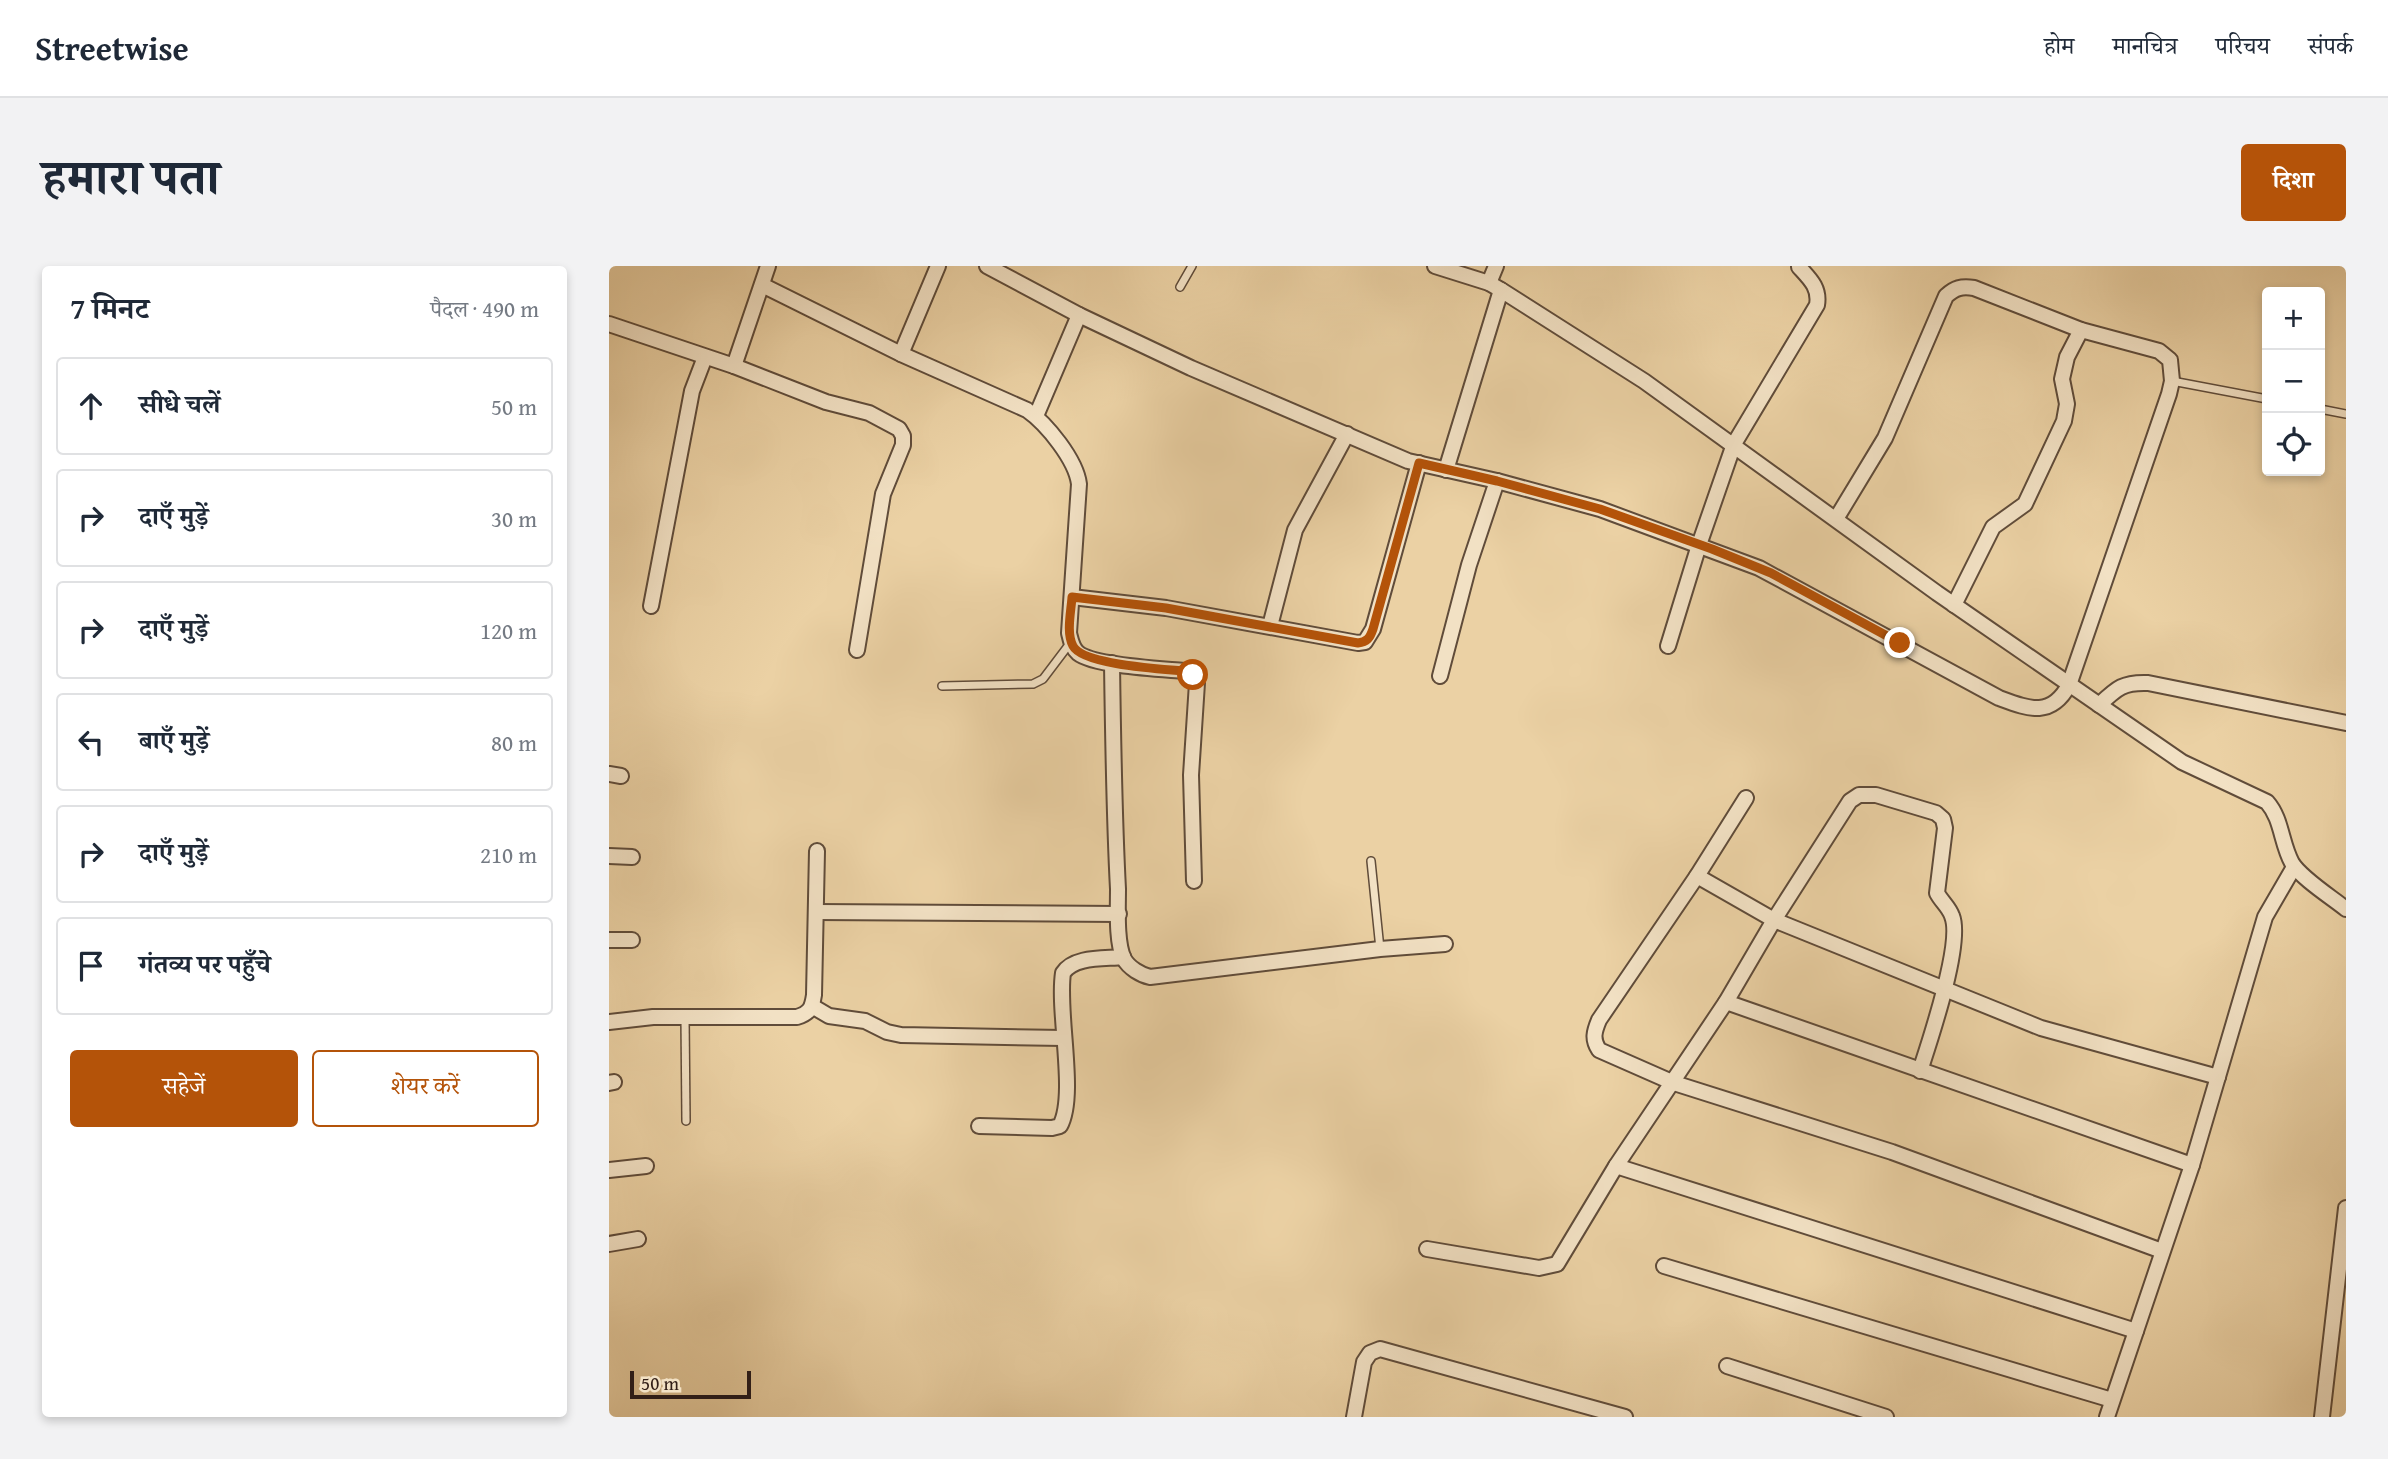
<!DOCTYPE html>
<html lang="hi">
<head>
<meta charset="utf-8">
<style>
  :root { --surface:#fff; --page:#f2f2f3; --text:#1f2937; --muted:#747a83; --line:#e0e1e3; --accent:#b45309 }
  body { margin:0; font-family:"Gentium Book Plus","Noto Serif Devanagari",serif; background:var(--page); color:var(--text) }
  .controls { position:absolute; right:21px; top:21px; display:grid; overflow:hidden; border-radius:7px; box-shadow:0 4px 10px #0003 }
  .controls button { width:63px; height:63px; display:grid; place-items:center; padding:0; border:0; border-bottom:2px solid var(--line); background:var(--surface); color:var(--text); font:35px sans-serif }
  .scale { position:absolute; left:21px; bottom:18px; width:121px; box-sizing:border-box; padding-left:7px; border:4px solid #321f17; border-top:0; font-size:19px; line-height:24px; white-space:nowrap; color:#321f17; -webkit-text-stroke:5px #f2e1c4; paint-order:stroke }
  .stop { position:absolute; width:21px; height:21px; margin:-16px; border:5px solid #b45309; border-radius:50%; background:#fff }
  .stop.end { background:#b45309; border-color:#fff; box-shadow:0 2px 7px #0008 }
  .list { margin:0; padding:0; list-style:none }
  h2 { display:flex; justify-content:space-between; align-items:center; height:91px; margin:0; padding:0 28px; font-size:30px }
  h2 small { font-size:23px; font-weight:400; color:var(--muted) }
  .list li { display:grid; grid-template-columns:46px 1fr auto; gap:21px; align-items:center; box-sizing:border-box; height:98px; margin:0 14px 14px; padding:0 14px; border:2px solid var(--line); border-radius:7px }
  .list b { display:block; font-size:26px; white-space:nowrap }
  .list em { font-size:23px; font-style:normal; color:var(--muted) }
  .actions { display:flex; gap:14px; padding:21px 28px }
  .actions a { flex:1; padding:16px 0; border:2px solid var(--accent); border-radius:7px; text-align:center; font-size:24px; color:var(--accent) }
  .actions .main { background:var(--accent); color:#fff }
  .icon { flex:none; width:38px; height:38px; fill:none; stroke:currentColor; stroke-width:2; stroke-linecap:round; stroke-linejoin:round }
  .map { position:relative; flex:none; width:1737px; height:1151px; overflow:hidden; border-radius:7px }
  header { display:flex; align-items:center; gap:42px; box-sizing:border-box; height:98px; padding:0 35px; background:var(--surface); border-bottom:2px solid var(--line) }
  header strong { font-size:33px }
  nav { display:flex; gap:38px; margin-inline-start:auto; font-size:24px }
  .intro { display:flex; align-items:center; justify-content:space-between; box-sizing:border-box; height:168px; padding:0 42px }
  h1 { margin:0; font-size:49px }
  .button { padding:18px 32px; border-radius:7px; background:var(--accent); color:#fff; font-size:24px; font-weight:700 }
  main { display:flex; gap:42px; padding:0 42px }
  aside { flex:1; background:var(--surface); border-radius:7px; box-shadow:0 4px 10px #0003 }
  .map>svg:first-child { display:block }
  .lines { fill:none; stroke-linecap:round; stroke-linejoin:round }
  .lane-casing { stroke:#604c3a; stroke-width:10 }
  .street-casing { stroke:#604c3a; stroke-width:18 }
  .lane { stroke:#f2e1c4; stroke-width:7 }
  .street { stroke:#f2e1c4; stroke-width:14 }
  .route { stroke:#b45309; stroke-width:9 }
</style>
</head>
<body>
<header>
<strong>Streetwise</strong>
<nav><a>होम</a><a>मानचित्र</a><a>परिचय</a><a>संपर्क</a></nav>
</header>
<div class="intro"><h1>हमारा पता</h1><a class="button">दिशा</a></div>
<main>
<aside>
<h2>7 मिनट<small>पैदल · 490 m</small></h2>
<ul class="list">
<li><svg class="icon" aria-label="ahead" viewBox="0 0 24 24"><path d="M12 20V5M6 11l6-6 6 6"/></svg><div><b>सीधे चलें</b></div><em>50 m</em></li>
<li><svg class="icon" aria-label="right" viewBox="0 0 24 24"><path d="M7 20v-9h11M14 6l5 5-5 5"/></svg><div><b>दाएँ मुड़ें</b></div><em>30 m</em></li>
<li><svg class="icon" aria-label="right" viewBox="0 0 24 24"><path d="M7 20v-9h11M14 6l5 5-5 5"/></svg><div><b>दाएँ मुड़ें</b></div><em>120 m</em></li>
<li><svg class="icon" aria-label="left" viewBox="0 0 24 24"><path d="M17 20v-9H6M10 6l-5 5 5 5"/></svg><div><b>बाएँ मुड़ें</b></div><em>80 m</em></li>
<li><svg class="icon" aria-label="right" viewBox="0 0 24 24"><path d="M7 20v-9h11M14 6l5 5-5 5"/></svg><div><b>दाएँ मुड़ें</b></div><em>210 m</em></li>
<li><svg class="icon" aria-label="arrive" viewBox="0 0 24 24"><path d="M6 21V4h12l-3 4 3 4H6"/></svg><div><b>गंतव्य पर पहुँचे</b></div></li>
</ul>
<div class="actions"><a class="main">सहेजें</a><a>शेयर करें</a></div>
</aside>
<div class="map">
<svg width="1737" height="1151" viewBox="0 0 1737 1151">
  <rect width="100%" height="100%" fill="#ebd1a4"/>
  <filter id="stains"><feTurbulence type="fractalNoise" baseFrequency=".00286" numOctaves="4"/><feColorMatrix values="0 0 0 0 .2 0 0 0 0 .09 0 0 0 0 .02 0 0 0 .5 -.17"/></filter>
  <radialGradient id="worn" r=".72"><stop offset=".6" stop-color="#630" stop-opacity="0"/><stop offset="1" stop-color="#630" stop-opacity=".3"/></radialGradient>
  <g class="lines">
    <defs>
      <g id="lane">
        <polyline points="571,21 583,0"/>
        <polyline points="1563,115 1658,133"/>
        <polyline points="1711,143 1737,148"/>
        <polyline points="333,420 424,418 434,413 462,376"/>
        <polyline points="762,595 771,683"/>
        <polyline points="76,751 77,855"/>
      </g>
      <g id="street">
        <path d="M378 0 470 49 582 102 799 195 888 215 991 243 1150 302 1390 432C1420 443 1442 452 1460 419L1560 128 1563 115 1561 94 1550 85 1472 64 1365 22C1352 20 1346 22 1337 30L1276 172 1227 253"/>
        <path d="M826 0 880 17 892 24 1035 115 1328 327 1573 496 1658 536C1673 553 1672 577 1683 597 1692 612 1722 631 1737 643"/>
        <polyline points="880,17 887,0"/>
        <path d="M153 19 292 88 418 144C438 158 467 194 470 218L460 367C462 375 463 382 469 387 485 400 553 403 575 405L584 409 588 417 582 509 585 615"/>
        <polyline points="0,58 125,100 217,136 260,147 290,163 294,170 294,179 274,228 248,384"/>
        <polyline points="292,88 329,0"/>
        <polyline points="125,100 159,0"/>
        <polyline points="427,150 470,49"/>
        <polyline points="837,204 892,24"/>
        <polyline points="463,331 557,342 749,377 756,376 764,363 810,197"/>
        <polyline points="1345,339 1384,261 1416,238 1455,155 1458,138 1453,113 1458,91 1472,64"/>
        <polyline points="42,340 83,125 96,91"/>
        <polyline points="661,360 686,264 738,168"/>
        <path d="M1059 380 1090 279 1125 178 1208 39C1211 22 1201 13 1190 1"/>
        <path d="M503 397C504 473 505 548 509 623 509 642 507 677 515 693 520 702 532 709 541 711L771 683 836 678"/>
        <polyline points="831,410 860,299 888,215"/>
        <path d="M1490 439C1508 422 1514 416 1539 417L1737 457"/>
        <polyline points="0,508 12,510"/>
        <path d="M1137 532 1088 610 990 754C985 766 983 773 990 784L1065 817 1283 886 1553 985"/>
        <polyline points="0,590 23,591"/>
        <polyline points="1088,610 1165,654 1432,762 1609,811"/>
        <polyline points="207,646 510,648"/>
        <polyline points="0,674 23,674"/>
        <polyline points="1117,736 1583,899"/>
        <polyline points="203,740 220,750 256,755 278,766 292,769 454,772"/>
        <path d="M0 756 44 751H188C201 747 203 742 205 729L208 585"/>
        <polyline points="0,817 5,816"/>
        <path d="M370 860 443 862 451 860C468 829 448 747 454 707 465 690 495 693 514 691"/>
        <polyline points="1007,900 1527,1065"/>
        <polyline points="0,904 37,900"/>
        <polyline points="0,978 29,973"/>
        <path d="M818 983 930 1002 948 998 1007 900 1117 736 1165 654 1241 535 1250 529H1267L1327 547 1334 553 1336 562 1328 627C1332 635 1340 641 1343 650 1354 677 1321 774 1311 805"/>
        <polyline points="1055,1000 1503,1134"/>
        <polyline points="1118,1100 1277,1151"/>
        <polyline points="745,1151 755,1096 761,1087 771,1083 1016,1151"/>
        <polyline points="1498,1151 1583,899 1656,651 1685,601"/>
        <polyline points="1713,1151 1737,942"/>
      </g>
    </defs>
    <use href="#lane" class="lane-casing"/>
    <use href="#street" class="street-casing"/>
    <use href="#lane" class="lane"/>
    <use href="#street" class="street"/>
  </g>
  <g class="lines">
    <path class="route" d="M584 409 575 405C553 403 474 399 464 380 457 367 462 346 463 331L557 342 749 377C758 376 761 372 764 363L810 197 888 215 991 243 1103 283 1162 307 1291 377"/>
  </g>
  <rect width="100%" height="100%" filter="url(#stains)"/>
  <rect width="100%" height="100%" fill="url(#worn)"/>
</svg>
<div class="controls">
<button>+</button>
<button>−</button>
<button><svg class="icon" aria-label="locate" viewBox="0 0 24 24"><circle cx="12" cy="12" r="6"/><path d="M12 2v4M12 18v4M2 12h4M18 12h4"/></svg></button>
</div>
<div class="scale">50 m</div>
<div class="stop" style="left:584px;top:409px"></div>
<div class="stop end" style="left:1291px;top:377px"></div>
</div>
</main>
</body>
</html>
